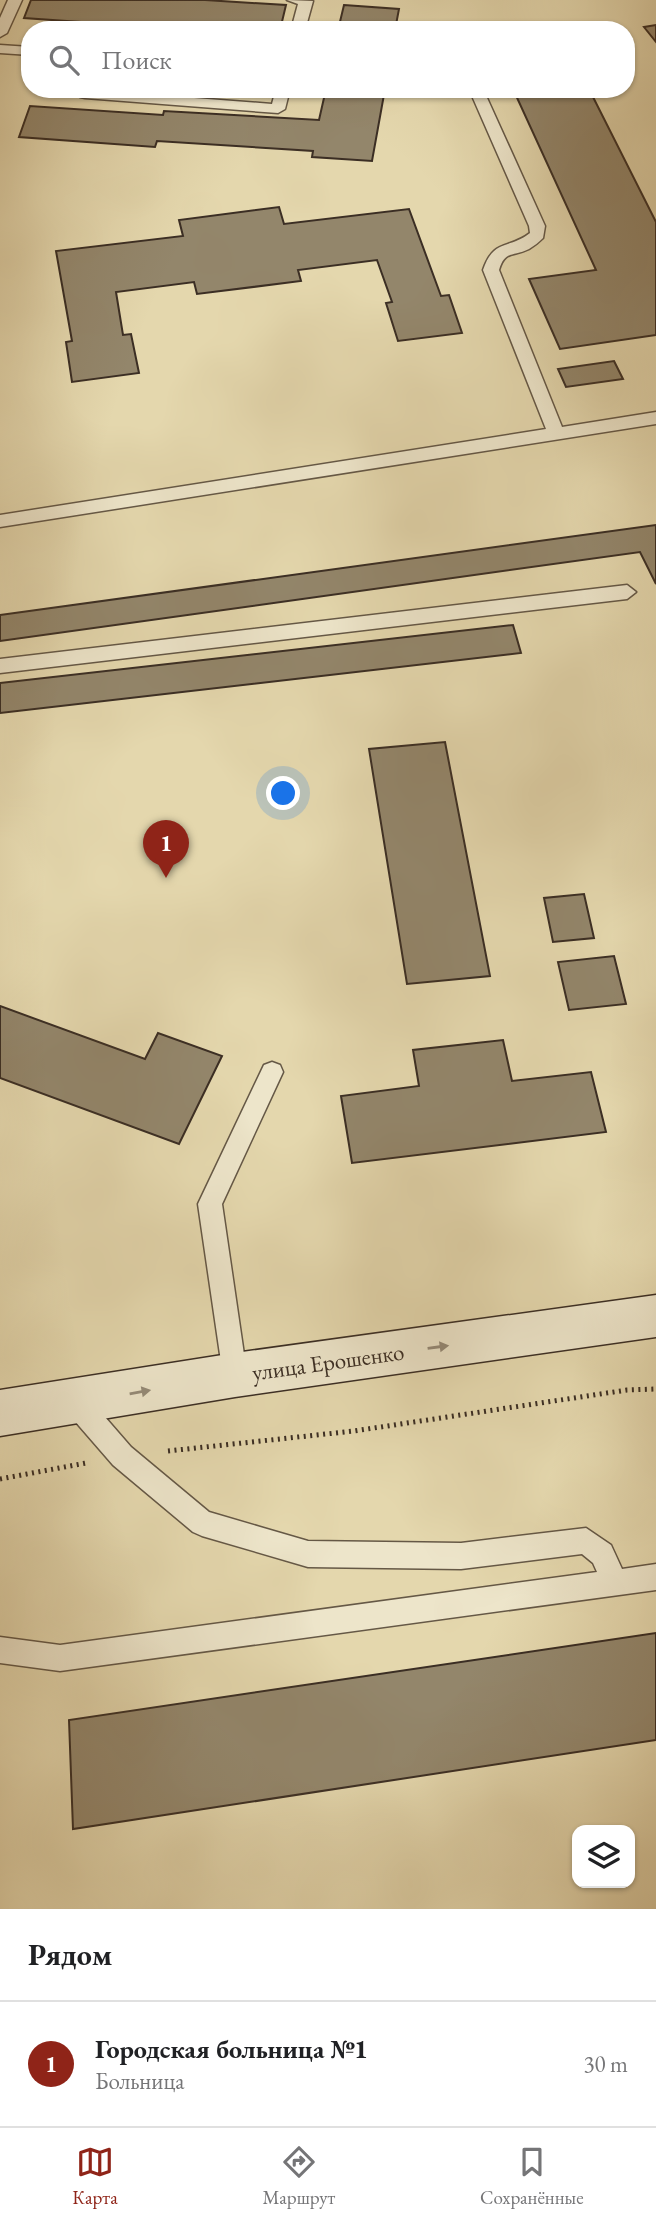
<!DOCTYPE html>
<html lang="ru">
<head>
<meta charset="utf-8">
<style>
  :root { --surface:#fff; --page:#f6f6f6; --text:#202124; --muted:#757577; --line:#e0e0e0; --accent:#8f2418 }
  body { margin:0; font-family:"EB Garamond",serif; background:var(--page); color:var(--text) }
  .controls { position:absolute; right:21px; bottom:21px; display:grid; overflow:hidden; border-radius:14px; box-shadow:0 2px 5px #0004 }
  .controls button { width:63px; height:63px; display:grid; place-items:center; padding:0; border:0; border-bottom:2px solid var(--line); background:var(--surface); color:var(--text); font:35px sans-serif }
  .you { position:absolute; left:284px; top:794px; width:24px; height:24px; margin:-18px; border:5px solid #fff; border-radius:50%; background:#1a73e8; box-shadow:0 0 0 10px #1a73e833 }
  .badge { display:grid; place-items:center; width:46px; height:46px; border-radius:50%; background:var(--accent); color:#fff; font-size:23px; font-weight:700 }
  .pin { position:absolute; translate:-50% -58px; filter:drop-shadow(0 2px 4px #0008) }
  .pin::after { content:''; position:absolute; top:37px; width:24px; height:21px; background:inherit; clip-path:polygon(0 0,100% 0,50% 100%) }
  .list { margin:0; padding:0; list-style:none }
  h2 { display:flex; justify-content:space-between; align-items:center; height:91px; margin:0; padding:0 28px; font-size:30px }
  h2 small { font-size:23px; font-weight:400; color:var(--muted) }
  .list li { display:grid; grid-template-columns:46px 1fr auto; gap:21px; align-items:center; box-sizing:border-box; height:126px; padding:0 28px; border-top:2px solid var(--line) }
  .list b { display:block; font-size:26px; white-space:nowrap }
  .list p { margin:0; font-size:23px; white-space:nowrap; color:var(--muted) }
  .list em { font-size:23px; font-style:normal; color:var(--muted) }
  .icon { flex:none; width:38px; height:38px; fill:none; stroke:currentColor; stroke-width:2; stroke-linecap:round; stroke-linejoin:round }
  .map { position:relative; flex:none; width:656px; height:1909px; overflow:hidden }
  .search { position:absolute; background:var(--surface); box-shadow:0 2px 5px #0004; left:21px; right:21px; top:21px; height:77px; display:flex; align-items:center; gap:18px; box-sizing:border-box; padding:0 24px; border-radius:28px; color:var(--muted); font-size:26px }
  .sheet { height:217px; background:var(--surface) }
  nav { display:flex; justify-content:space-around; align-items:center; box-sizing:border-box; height:98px; border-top:2px solid var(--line); background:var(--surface); font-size:19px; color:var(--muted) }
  nav a { display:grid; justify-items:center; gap:4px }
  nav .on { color:var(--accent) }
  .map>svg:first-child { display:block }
  .building { fill:#93866b; stroke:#3b2e24; stroke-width:2 }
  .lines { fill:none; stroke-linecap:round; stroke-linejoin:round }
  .lane-casing { stroke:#655846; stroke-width:3 }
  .secondary-casing { stroke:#3b2e24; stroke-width:3 }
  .path { stroke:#3b2e24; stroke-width:5; stroke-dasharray:2 4.5; stroke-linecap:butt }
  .lane { fill:#ede5ca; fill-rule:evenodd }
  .secondary { fill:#ede5ca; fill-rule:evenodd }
  .oneway { fill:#948a77 }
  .labels { text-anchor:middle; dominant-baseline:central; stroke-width:5; stroke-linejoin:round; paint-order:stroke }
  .street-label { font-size:23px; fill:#3b2e24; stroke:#ede5ca }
</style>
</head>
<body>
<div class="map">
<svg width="656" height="1909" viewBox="0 0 656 1909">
  <rect width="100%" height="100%" fill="#e4d7ad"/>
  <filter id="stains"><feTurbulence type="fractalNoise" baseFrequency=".00286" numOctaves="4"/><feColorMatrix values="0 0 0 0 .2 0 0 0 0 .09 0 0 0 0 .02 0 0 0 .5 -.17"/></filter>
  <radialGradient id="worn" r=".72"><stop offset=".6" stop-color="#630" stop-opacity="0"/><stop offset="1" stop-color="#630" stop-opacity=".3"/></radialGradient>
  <g class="building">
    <polygon points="31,0 205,0 286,5 280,30 195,30 24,18"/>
    <polygon points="344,5 399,9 395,30 338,30"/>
    <polygon points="656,25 656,42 644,27"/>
    <polygon points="326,89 385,89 372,161 312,157 313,151 157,141 155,147 19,137 30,106 163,115 164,111 319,120"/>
    <polygon points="513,89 589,89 656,222 656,335 560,349 529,279 596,270"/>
    <polygon points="279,207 284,224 409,209 441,296 449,295 462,333 398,341 386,303 392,302 377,260 298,270 301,281 197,294 194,282 116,292 123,335 131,334 139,373 72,382 66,342 72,341 56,251 183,236 179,220"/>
    <polygon points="614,361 623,379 566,387 558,369"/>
    <polygon points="656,525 656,584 640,552 0,641 0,615"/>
    <polygon points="513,625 521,653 0,713 0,683"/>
    <polygon points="445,742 490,976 407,984 369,749"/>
    <polygon points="584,894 594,938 553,942 544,898"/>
    <polygon points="614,956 626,1004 569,1010 558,962"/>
    <polygon points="0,1006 145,1059 158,1033 222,1056 179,1144 0,1078"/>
    <polygon points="503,1040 512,1081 591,1072 606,1132 352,1163 341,1096 419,1086 413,1050"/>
    <polygon points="656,1633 656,1740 73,1829 69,1720"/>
  </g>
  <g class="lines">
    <defs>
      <g id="lane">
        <polygon points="8,0 22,0 7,33 0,37 0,18"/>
        <polygon points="287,0 313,1 305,30 291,30 298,4"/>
        <polygon points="0,45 30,47 30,55 0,53"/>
        <polygon points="77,89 272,104 276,89 290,89 285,109 278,113 85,98 80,97"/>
        <path d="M469 89H483L545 226 543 238C539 242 534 246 529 249 513 257 505 250 499 270L562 427 656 412V424L0 527V515L546 429 483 270C494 238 508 250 530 233L529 226Z"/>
        <polygon points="627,585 636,592 627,599 0,673 0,659"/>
        <polygon points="272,1062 280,1065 283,1072 222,1204 247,1375 244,1384 235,1387 226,1384 223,1375 198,1204 264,1065"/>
        <polygon points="76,1391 85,1394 131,1447 209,1512 308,1541 461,1543 586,1528 611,1545 622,1569 656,1564 656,1590 60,1671 0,1663 0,1637 60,1645 597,1572 593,1563 582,1554 461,1569 308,1567 202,1536 193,1532 113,1465 67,1412 64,1403 67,1394"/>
      </g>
      <polygon id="secondary" points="656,1295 656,1337 235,1397 0,1436 0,1390 235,1353"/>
    </defs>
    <use href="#lane" class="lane-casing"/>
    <use href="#secondary" class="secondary-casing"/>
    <g class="path">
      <polyline points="168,1451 354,1431 627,1390 656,1389"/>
      <polyline points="0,1479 86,1463"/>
    </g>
    <use href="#lane" class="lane"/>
    <use href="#secondary" class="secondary"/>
  </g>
  <defs><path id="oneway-solid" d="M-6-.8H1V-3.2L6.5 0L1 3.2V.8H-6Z" transform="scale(1.75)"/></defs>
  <g class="oneway">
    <use href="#oneway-solid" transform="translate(438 1347) rotate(-8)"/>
    <use href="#oneway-solid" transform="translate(140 1392) rotate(-10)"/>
  </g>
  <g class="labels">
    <g class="street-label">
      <text transform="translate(328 1362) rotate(-8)">улица Ерошенко</text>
    </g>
  </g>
  <rect width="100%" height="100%" filter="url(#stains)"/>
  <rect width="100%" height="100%" fill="url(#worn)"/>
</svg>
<div class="controls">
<button><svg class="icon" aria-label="layers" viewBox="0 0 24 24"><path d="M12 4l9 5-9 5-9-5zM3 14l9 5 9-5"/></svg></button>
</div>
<div class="you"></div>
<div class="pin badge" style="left:166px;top:878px">1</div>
<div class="search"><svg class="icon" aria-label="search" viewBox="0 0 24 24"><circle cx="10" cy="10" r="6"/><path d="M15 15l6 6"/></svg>Поиск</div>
</div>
<section class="sheet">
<h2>Рядом<small></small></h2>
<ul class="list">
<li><span class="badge">1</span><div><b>Городская больница №1</b><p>Больница</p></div><em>30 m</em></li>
</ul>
</section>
<nav>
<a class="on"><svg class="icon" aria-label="map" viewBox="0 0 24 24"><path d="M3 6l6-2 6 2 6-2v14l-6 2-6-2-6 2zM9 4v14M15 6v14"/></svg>Карта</a>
<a><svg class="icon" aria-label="directions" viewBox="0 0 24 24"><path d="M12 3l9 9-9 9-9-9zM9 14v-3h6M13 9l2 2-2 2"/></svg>Маршрут</a>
<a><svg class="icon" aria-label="saved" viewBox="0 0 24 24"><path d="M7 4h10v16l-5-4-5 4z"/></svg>Сохранённые</a>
</nav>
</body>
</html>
